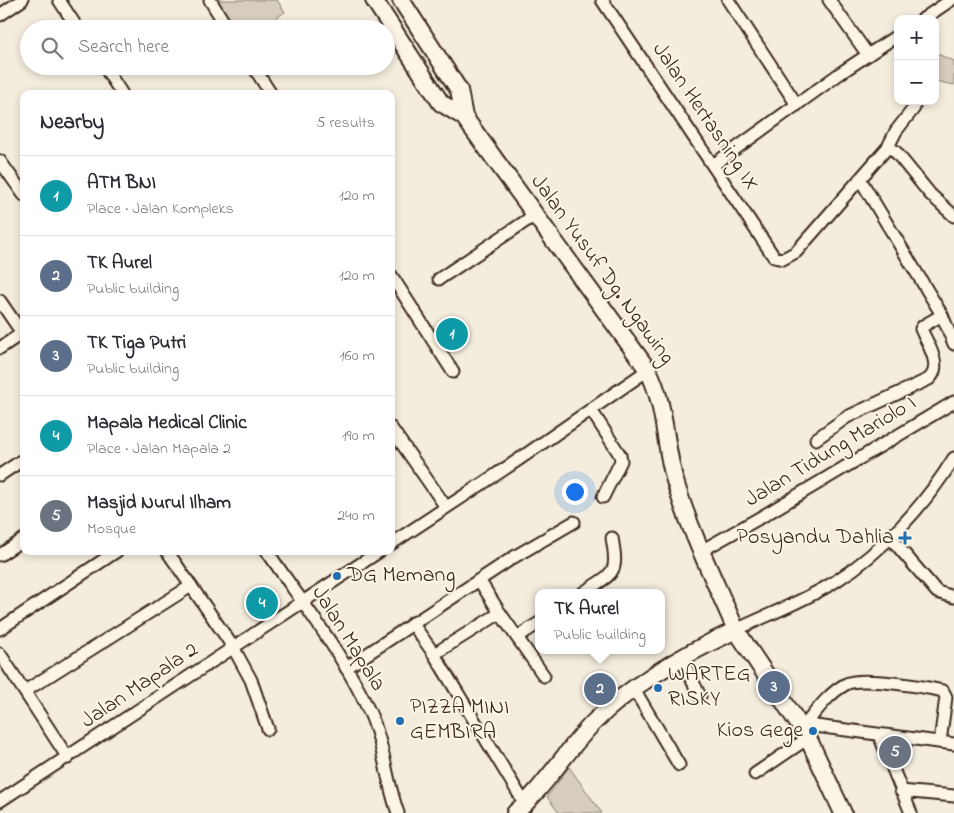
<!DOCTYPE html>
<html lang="en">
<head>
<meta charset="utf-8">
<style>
  :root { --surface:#fff; --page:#f7f7f7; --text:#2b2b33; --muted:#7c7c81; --line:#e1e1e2; --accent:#d93025 }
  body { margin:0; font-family:"Indie Flower",sans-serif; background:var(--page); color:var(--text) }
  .controls { position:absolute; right:15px; top:15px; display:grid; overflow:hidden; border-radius:10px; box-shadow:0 2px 8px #0003 }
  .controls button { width:45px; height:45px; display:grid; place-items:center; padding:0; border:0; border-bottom:1px solid var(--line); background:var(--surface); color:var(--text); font:25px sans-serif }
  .you { position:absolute; left:574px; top:491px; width:18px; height:18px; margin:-12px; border:4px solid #fff; border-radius:50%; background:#1a73e8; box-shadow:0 0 0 8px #1a73e833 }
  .badge { display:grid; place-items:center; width:32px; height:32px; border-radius:50%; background:var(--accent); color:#fff; font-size:16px; font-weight:700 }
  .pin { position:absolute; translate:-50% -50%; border:2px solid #fff; box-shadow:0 1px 5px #0006 }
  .popup { position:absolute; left:535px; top:589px; width:130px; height:65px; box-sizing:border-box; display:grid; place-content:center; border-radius:10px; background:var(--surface); filter:drop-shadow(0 1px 4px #0005); font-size:16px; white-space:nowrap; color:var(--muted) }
  .popup b { font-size:19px; color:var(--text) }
  .popup::after { content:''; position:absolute; left:50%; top:100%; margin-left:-10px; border:10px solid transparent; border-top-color:var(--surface) }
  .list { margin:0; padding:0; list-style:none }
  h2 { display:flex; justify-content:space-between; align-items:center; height:65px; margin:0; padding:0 20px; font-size:21px }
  h2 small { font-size:16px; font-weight:400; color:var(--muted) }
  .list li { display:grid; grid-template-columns:32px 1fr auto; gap:15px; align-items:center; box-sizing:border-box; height:80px; padding:0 20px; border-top:1px solid var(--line) }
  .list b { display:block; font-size:19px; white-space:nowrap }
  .list p { margin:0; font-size:16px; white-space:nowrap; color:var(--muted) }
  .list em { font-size:16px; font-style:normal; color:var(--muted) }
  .icon { flex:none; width:28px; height:28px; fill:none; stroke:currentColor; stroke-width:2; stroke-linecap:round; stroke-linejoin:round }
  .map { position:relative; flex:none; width:954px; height:813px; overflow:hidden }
  .search { position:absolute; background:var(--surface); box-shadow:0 2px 8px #0003; left:20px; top:20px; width:375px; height:55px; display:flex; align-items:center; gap:12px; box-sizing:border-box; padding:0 18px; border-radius:28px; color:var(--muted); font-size:19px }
  .panel { position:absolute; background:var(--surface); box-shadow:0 2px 8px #0003; left:20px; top:90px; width:375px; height:465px; border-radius:10px }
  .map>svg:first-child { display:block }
  .green { fill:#d6cdbd; stroke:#887c6e }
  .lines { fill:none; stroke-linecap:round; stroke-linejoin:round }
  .street-casing { stroke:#3b2a1e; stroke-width:15 }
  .secondary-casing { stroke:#3b2a1e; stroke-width:20 }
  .street { stroke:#fcf5e5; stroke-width:11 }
  .secondary { stroke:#fcf5e5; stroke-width:16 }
  .poi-dot { fill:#1f6fb2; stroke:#fcf5e5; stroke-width:2 }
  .labels { text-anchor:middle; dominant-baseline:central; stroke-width:4; stroke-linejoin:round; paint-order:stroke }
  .street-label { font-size:22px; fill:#3b2a1e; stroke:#fcf5e5 }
  .poi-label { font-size:22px; fill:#3b2a1e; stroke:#fcf5e5; text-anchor:start }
</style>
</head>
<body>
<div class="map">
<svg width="954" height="813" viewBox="0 0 954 813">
  <rect width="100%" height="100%" fill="#f4eddd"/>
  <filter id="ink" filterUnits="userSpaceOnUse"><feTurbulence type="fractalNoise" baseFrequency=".02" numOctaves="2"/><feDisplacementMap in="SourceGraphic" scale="10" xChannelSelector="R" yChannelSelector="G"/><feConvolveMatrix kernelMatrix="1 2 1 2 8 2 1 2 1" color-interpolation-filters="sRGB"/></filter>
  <g filter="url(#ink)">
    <g class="green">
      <polygon points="207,0 277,0 285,12 259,29 226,29"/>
      <polygon points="935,53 954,61 954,85 935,81"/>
      <polygon points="569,767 602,813 559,813 547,797"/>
    </g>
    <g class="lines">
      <defs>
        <g id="street">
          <polyline points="59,0 78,29"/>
          <polyline points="210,0 228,29"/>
          <polyline points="602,0 774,257 783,259 796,252 888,147 895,151 930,194 954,216"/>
          <polyline points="728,0 797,105"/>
          <polyline points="829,0 868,55"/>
          <polyline points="0,15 22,0"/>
          <polyline points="923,19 951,0"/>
          <polyline points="104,66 122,94"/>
          <polyline points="253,66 271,94"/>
          <polyline points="888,147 896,131 914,108"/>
          <polyline points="0,161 24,195"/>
          <polyline points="713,165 842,72 898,35"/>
          <polyline points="860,179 942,315 954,344"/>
          <polyline points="391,275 453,372"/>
          <polyline points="439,279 535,215"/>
          <polyline points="0,301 24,336"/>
          <polyline points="0,348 24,332"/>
          <polyline points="591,410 620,455 621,461 603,497"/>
          <polyline points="391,428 446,507"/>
          <path d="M816 439 847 417 929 379C943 366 928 345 921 329L923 326 942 315"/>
          <polyline points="0,475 24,459"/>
          <polyline points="889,536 937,592 954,597"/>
          <polyline points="391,544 518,460 648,370"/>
          <polyline points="167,551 233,647 251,680 268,729"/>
          <path d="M267 551C302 603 343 653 369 711 384 743 386 780 398 813"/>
          <polyline points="701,551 763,516 954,402"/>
          <polyline points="0,555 24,539"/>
          <polyline points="479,580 500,613"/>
          <path d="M583 593C613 572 619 576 612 538"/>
          <polyline points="412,623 434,654 525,804"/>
          <polyline points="0,629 117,551"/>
          <path d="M736 630C769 614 805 601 836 581 883 551 925 505 954 458"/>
          <polyline points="517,637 539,623"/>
          <polyline points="0,654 68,758"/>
          <polyline points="434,654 500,613 544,676"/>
          <polyline points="682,660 700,696"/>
          <polyline points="346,668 514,557 574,522"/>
          <polyline points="634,689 679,765"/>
          <polyline points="25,691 191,586"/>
          <polyline points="800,724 954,744"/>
          <path d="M805 725C817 710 829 693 846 684 860 676 926 687 943 691L946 697 940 742"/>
          <polyline points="879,735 911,813"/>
          <polyline points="755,774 808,738"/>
          <polyline points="901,791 954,796"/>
          <polyline points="0,801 380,551"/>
        </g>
        <g id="secondary">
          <path d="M374 0 441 103 464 117 648 370C666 405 664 444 675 481 690 532 715 581 736 630"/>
          <polyline points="401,0 459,90 464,117"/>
          <path d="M515 813C546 786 566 750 595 721 632 684 689 652 736 630L808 738 843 813"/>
        </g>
      </defs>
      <use href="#street" class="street-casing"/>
      <use href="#secondary" class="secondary-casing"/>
      <use href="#street" class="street"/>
      <use href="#secondary" class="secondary"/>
    </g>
  </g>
  <g class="poi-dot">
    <path d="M902.5 530.5h5v5h5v5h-5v5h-5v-5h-5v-5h5z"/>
    <circle cx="337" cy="576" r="5"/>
    <circle cx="658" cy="688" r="5"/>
    <circle cx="400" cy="721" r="5"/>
    <circle cx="813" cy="731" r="5"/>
  </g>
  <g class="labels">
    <g class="street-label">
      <text transform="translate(705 117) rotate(56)">Jalan Hertasning IX</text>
      <text transform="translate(602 270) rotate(54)">Jalan Yusuf Dg. Ngawing</text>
      <text transform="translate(831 452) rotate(-31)">Jalan Tidung Mariolo I</text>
      <text transform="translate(348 639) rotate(58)">Jalan Mapala</text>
      <text transform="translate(140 686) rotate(-34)">Jalan Mapala 2</text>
    </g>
    <g class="poi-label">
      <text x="894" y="538" text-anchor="end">Posyandu Dahlia</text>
      <text x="347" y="576">DG Memang</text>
      <text x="668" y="675">WARTEG<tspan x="668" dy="25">RISKY</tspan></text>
      <text x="410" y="708">PIZZA MINI<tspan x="410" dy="25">GEMBIRA</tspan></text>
      <text x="803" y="731" text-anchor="end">Kios Gege</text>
    </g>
  </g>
</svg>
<div class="controls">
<button>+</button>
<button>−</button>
</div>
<div class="you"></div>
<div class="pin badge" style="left:452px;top:334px;background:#0f9aa8">1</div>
<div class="pin badge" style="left:600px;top:689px;background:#5c6f8a">2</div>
<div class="popup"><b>TK Aurel</b>Public building</div>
<div class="pin badge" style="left:774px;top:687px;background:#5c6f8a">3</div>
<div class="pin badge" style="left:262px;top:603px;background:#0f9aa8">4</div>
<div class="pin badge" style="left:895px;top:752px;background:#6b7280">5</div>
<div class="search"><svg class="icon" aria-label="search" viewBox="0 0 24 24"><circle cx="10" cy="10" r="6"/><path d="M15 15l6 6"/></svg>Search here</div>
<section class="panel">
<h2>Nearby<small>5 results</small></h2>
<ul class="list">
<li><span class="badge" style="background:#0f9aa8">1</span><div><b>ATM BNI</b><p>Place · Jalan Kompleks</p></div><em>120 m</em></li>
<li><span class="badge" style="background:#5c6f8a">2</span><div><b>TK Aurel</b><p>Public building</p></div><em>120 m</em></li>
<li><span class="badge" style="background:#5c6f8a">3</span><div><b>TK Tiga Putri</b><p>Public building</p></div><em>160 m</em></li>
<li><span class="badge" style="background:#0f9aa8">4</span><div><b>Mapala Medical Clinic</b><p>Place · Jalan Mapala 2</p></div><em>190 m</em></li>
<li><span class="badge" style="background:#6b7280">5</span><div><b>Masjid Nurul Ilham</b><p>Mosque</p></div><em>240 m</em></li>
</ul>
</section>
</div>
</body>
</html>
